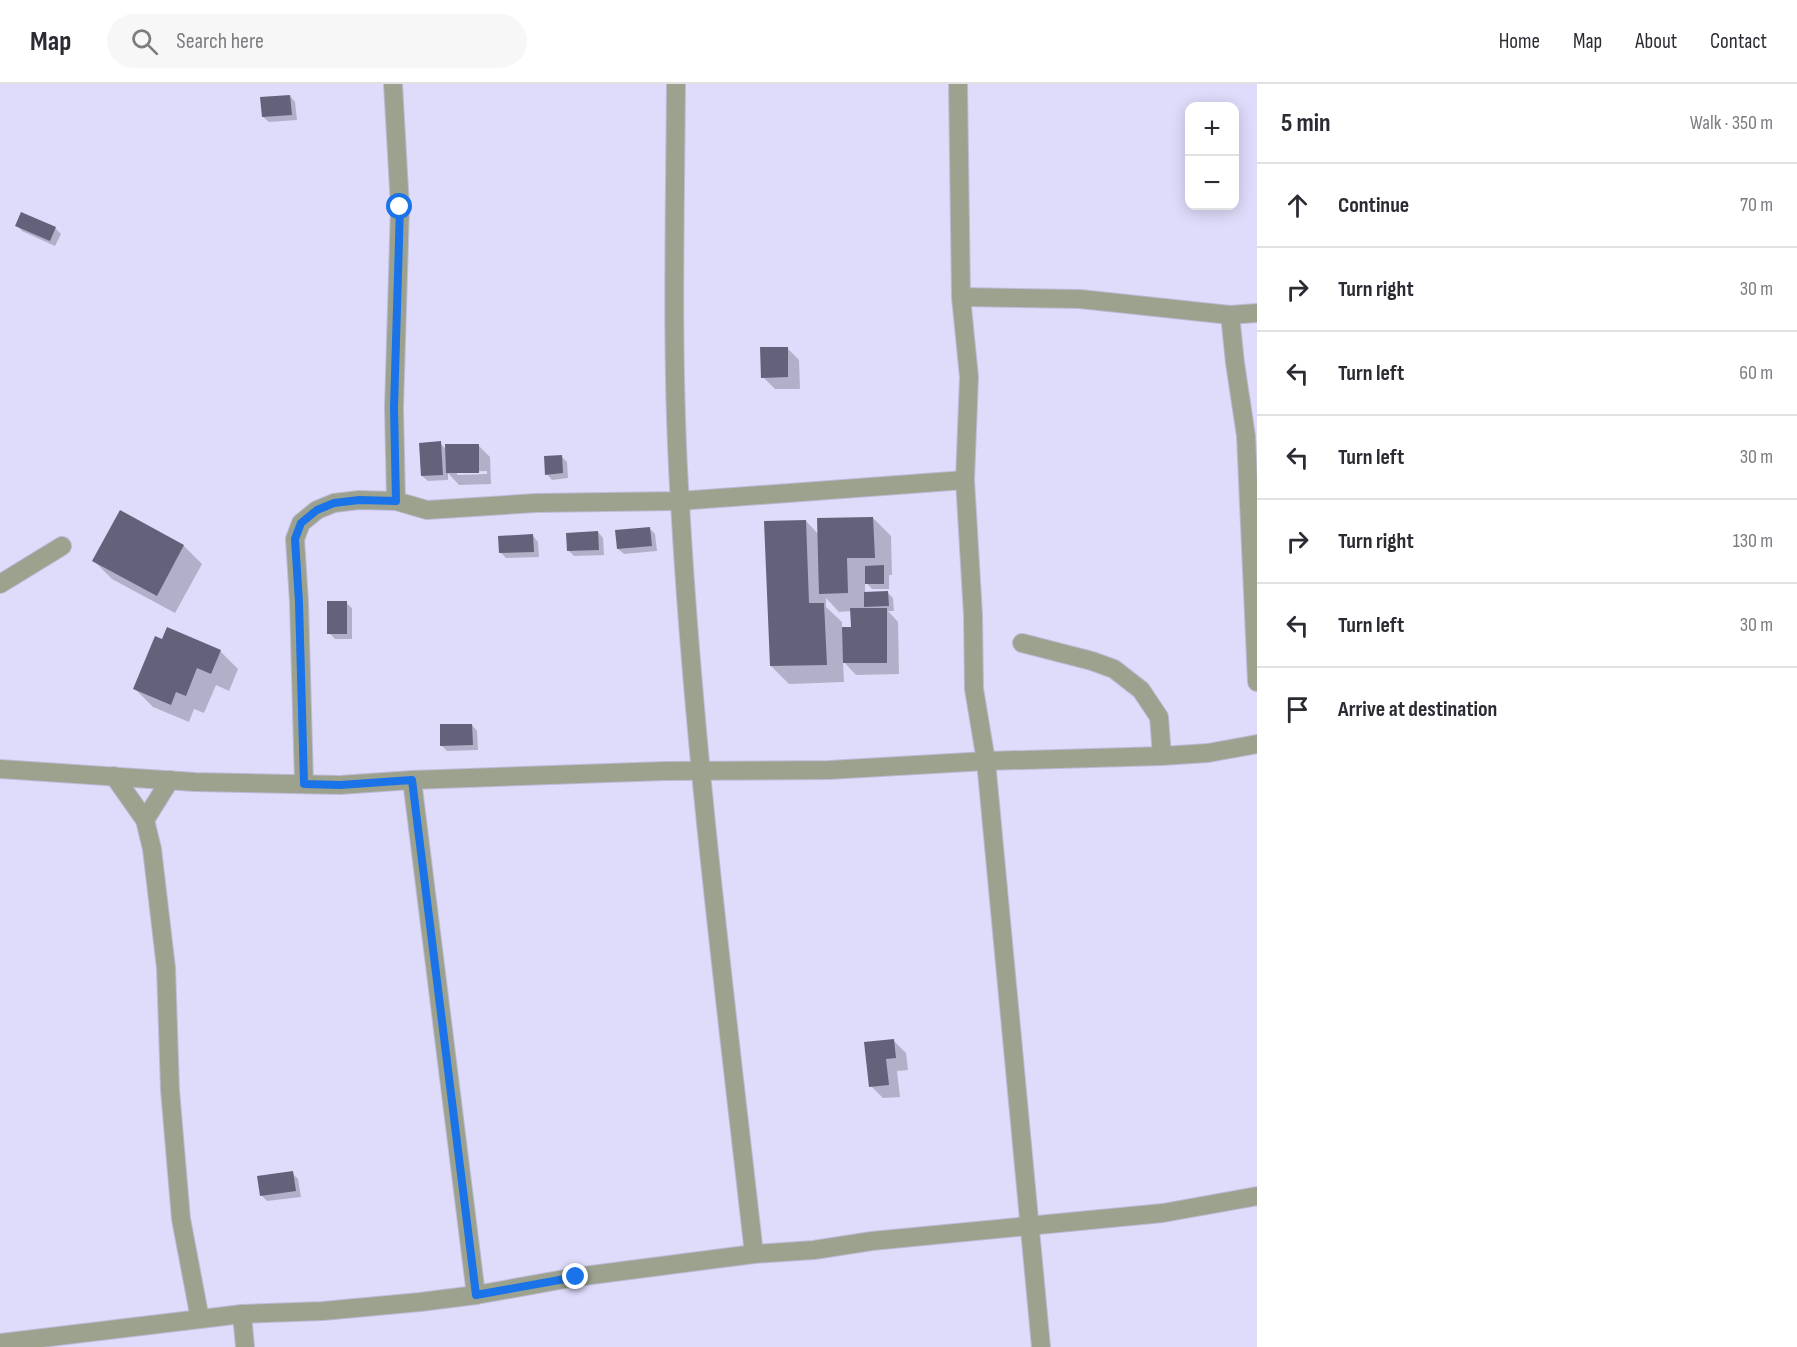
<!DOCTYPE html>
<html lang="en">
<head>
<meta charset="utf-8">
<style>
  :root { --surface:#fff; --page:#f7f7f7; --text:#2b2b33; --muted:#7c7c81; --line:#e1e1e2 }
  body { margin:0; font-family:"Sofia Sans Condensed",sans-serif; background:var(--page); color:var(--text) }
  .controls { position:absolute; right:18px; top:18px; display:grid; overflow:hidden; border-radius:12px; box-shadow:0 3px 15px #0003 }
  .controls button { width:54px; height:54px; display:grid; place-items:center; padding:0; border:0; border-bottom:2px solid var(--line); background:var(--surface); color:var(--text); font:30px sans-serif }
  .stop { position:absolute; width:18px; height:18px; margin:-14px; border:4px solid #1a73e8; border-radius:50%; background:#fff }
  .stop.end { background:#1a73e8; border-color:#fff; box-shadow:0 2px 6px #0008 }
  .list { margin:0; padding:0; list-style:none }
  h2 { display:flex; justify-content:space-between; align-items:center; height:78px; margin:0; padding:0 24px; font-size:26px }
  h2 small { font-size:20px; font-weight:400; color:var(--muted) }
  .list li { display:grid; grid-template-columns:39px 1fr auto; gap:18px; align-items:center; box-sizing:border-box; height:84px; padding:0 24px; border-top:2px solid var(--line) }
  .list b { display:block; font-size:22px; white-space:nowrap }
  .list em { font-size:20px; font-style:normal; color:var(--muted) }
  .icon { flex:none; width:33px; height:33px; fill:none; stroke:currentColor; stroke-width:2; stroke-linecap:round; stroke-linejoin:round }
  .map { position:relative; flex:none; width:1257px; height:1263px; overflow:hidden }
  header { display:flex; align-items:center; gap:36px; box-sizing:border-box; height:84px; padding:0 30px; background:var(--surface); border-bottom:2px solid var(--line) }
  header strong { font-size:28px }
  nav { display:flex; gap:33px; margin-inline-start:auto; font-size:21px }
  .search { width:420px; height:54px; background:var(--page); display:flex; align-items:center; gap:15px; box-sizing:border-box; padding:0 21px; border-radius:33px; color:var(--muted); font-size:22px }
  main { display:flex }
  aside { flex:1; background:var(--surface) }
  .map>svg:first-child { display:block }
  .shadow { fill:#0003; fill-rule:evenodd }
  .building { fill:#64617b }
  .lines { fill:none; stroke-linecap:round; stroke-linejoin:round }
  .minor-casing { stroke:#bdbad6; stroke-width:20 }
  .minor { stroke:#9da28f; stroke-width:18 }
  .route { stroke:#1a73e8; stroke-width:8 }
</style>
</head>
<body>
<header>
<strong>Map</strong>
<div class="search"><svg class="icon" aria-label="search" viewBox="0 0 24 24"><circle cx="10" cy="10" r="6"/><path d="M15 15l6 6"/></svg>Search here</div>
<nav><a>Home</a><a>Map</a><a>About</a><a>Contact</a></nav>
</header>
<main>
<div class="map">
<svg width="1257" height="1263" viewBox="0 0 1257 1263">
  <rect width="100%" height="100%" fill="#dfdcfb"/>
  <g class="shadow">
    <polygon points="290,12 295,18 297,36 269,38 263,33"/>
    <polygon points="17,141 55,144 61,150 55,162 22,147"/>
    <polygon points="787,264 799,276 800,305 775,305 763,293"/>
    <path d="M440 359 446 365 478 361 490 373 491 400 459 401 448 389V396L428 397 422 392ZM487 387V390L457 391V388Z"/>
    <polygon points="561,372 567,378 568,394 552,396 547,390"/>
    <polygon points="120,428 184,462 202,480 175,529 112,495 94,477"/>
    <path d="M873 434 891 452 892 491H889V505H872L865 497V509H888L893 514 894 527H888L898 538 899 590 856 591 843 577 844 598 789 600 771 582 806 437 819 451ZM826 514 839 528 852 527V544H842V538L826 523Z"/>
    <polygon points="649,444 655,450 657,467 624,470 618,465"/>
    <polygon points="598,448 603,454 604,471 574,472 569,467"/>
    <polygon points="533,452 538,458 539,473 506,474 501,469"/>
    <polygon points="346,519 352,524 352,555 335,555 329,549"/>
    <polygon points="220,567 238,585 229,607 216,601 204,629 194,625 189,638 153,623 135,605"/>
    <polygon points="472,641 477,647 478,666 447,667 441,661"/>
    <polygon points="894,957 906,969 908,986 897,987 900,1013 883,1014 871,1002"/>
    <polygon points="292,1089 298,1095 301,1113 267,1117 261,1111"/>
  </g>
  <g class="building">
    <polygon points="290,11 292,31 262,33 260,13"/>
    <polygon points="21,128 56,143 50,157 15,142"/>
    <polygon points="760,263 788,263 788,293 761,294"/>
    <polygon points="441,357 443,391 421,392 419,359"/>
    <polygon points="445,360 479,360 479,389 446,389"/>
    <polygon points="562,371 563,389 545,391 544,372"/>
    <polygon points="120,426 184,461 157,512 92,477"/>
    <polygon points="873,433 875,474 847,474 848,509 819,510 817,434"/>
    <polygon points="806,436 809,519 824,519 827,581 770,582 764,437"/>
    <polygon points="650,443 652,462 617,465 615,446"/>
    <polygon points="598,447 599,466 567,467 566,449"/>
    <polygon points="533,450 534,468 499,469 498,452"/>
    <polygon points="884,481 884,500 865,500 865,482"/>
    <polygon points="888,507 889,522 864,523 864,508"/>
    <rect x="327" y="517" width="20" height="33"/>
    <polygon points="850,524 887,524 887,579 843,579 842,543 851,543"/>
    <polygon points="167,543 221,566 211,590 197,584 186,612 176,608 171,621 133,605 155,552 162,555"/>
    <polygon points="440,640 472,640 473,661 440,662"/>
    <polygon points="894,955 896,974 886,975 889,1001 869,1003 864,958"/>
    <polygon points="293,1087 296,1107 260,1112 257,1092"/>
  </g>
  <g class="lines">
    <defs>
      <g id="minor">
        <polyline points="393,0 400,123 394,324 396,417"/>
        <path d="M676 0C675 139 671 279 680 419 694 670 726 920 754 1170"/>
        <polyline points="958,0 961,213 969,293 965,396 973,531 974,605 986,677 1041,1263"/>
        <polyline points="961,213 1080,215 1230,231 1235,279 1246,352 1257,598"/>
        <polyline points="1230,231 1257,229"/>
        <polyline points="0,500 62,462"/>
        <polyline points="1022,559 1092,577 1114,585 1141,606 1159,633 1162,672"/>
        <polyline points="0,685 195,698 340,701 412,696 665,687 829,686 986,677 1162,672 1208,669 1257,660"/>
        <polyline points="114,692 145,736 152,765 166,884 170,1006 181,1135 200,1235"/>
        <polyline points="412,696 476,1211"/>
        <polyline points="304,700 299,518 295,455 301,439 317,426 334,419 359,416 396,417 427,426 536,419 679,417 965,396"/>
        <polyline points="145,736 170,696"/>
        <polyline points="242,1230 245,1263"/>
        <polyline points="0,1259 242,1230 323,1227 420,1218 476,1211 576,1193 754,1170 814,1166 872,1157 1163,1129 1257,1112"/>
      </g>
    </defs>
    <use href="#minor" class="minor-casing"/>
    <use href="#minor" class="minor"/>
  </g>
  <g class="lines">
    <polyline class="route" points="400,123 394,324 396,417 359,416 334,419 317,426 301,439 295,455 299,518 304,700 340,701 412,696 476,1211 576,1193"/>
  </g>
</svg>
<div class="controls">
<button>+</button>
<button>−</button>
</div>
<div class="stop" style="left:400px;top:123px"></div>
<div class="stop end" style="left:576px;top:1193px"></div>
</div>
<aside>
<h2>5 min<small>Walk · 350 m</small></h2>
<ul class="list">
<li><svg class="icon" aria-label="ahead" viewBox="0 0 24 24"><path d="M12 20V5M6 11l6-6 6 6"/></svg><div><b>Continue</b></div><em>70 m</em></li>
<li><svg class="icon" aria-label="right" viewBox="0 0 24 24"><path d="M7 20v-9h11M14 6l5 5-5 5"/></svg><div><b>Turn right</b></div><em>30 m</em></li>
<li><svg class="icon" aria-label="left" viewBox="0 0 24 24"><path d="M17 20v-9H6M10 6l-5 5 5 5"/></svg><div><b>Turn left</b></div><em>60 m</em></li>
<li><svg class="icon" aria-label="left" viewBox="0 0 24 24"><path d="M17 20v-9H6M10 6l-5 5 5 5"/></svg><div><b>Turn left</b></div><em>30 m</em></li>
<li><svg class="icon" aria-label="right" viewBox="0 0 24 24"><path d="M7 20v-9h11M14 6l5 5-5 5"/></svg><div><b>Turn right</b></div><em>130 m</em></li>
<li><svg class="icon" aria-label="left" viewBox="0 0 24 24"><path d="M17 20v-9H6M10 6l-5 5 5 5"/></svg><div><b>Turn left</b></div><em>30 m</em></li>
<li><svg class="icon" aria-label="arrive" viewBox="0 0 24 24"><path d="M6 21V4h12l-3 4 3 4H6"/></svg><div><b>Arrive at destination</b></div></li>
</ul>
</aside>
</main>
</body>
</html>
